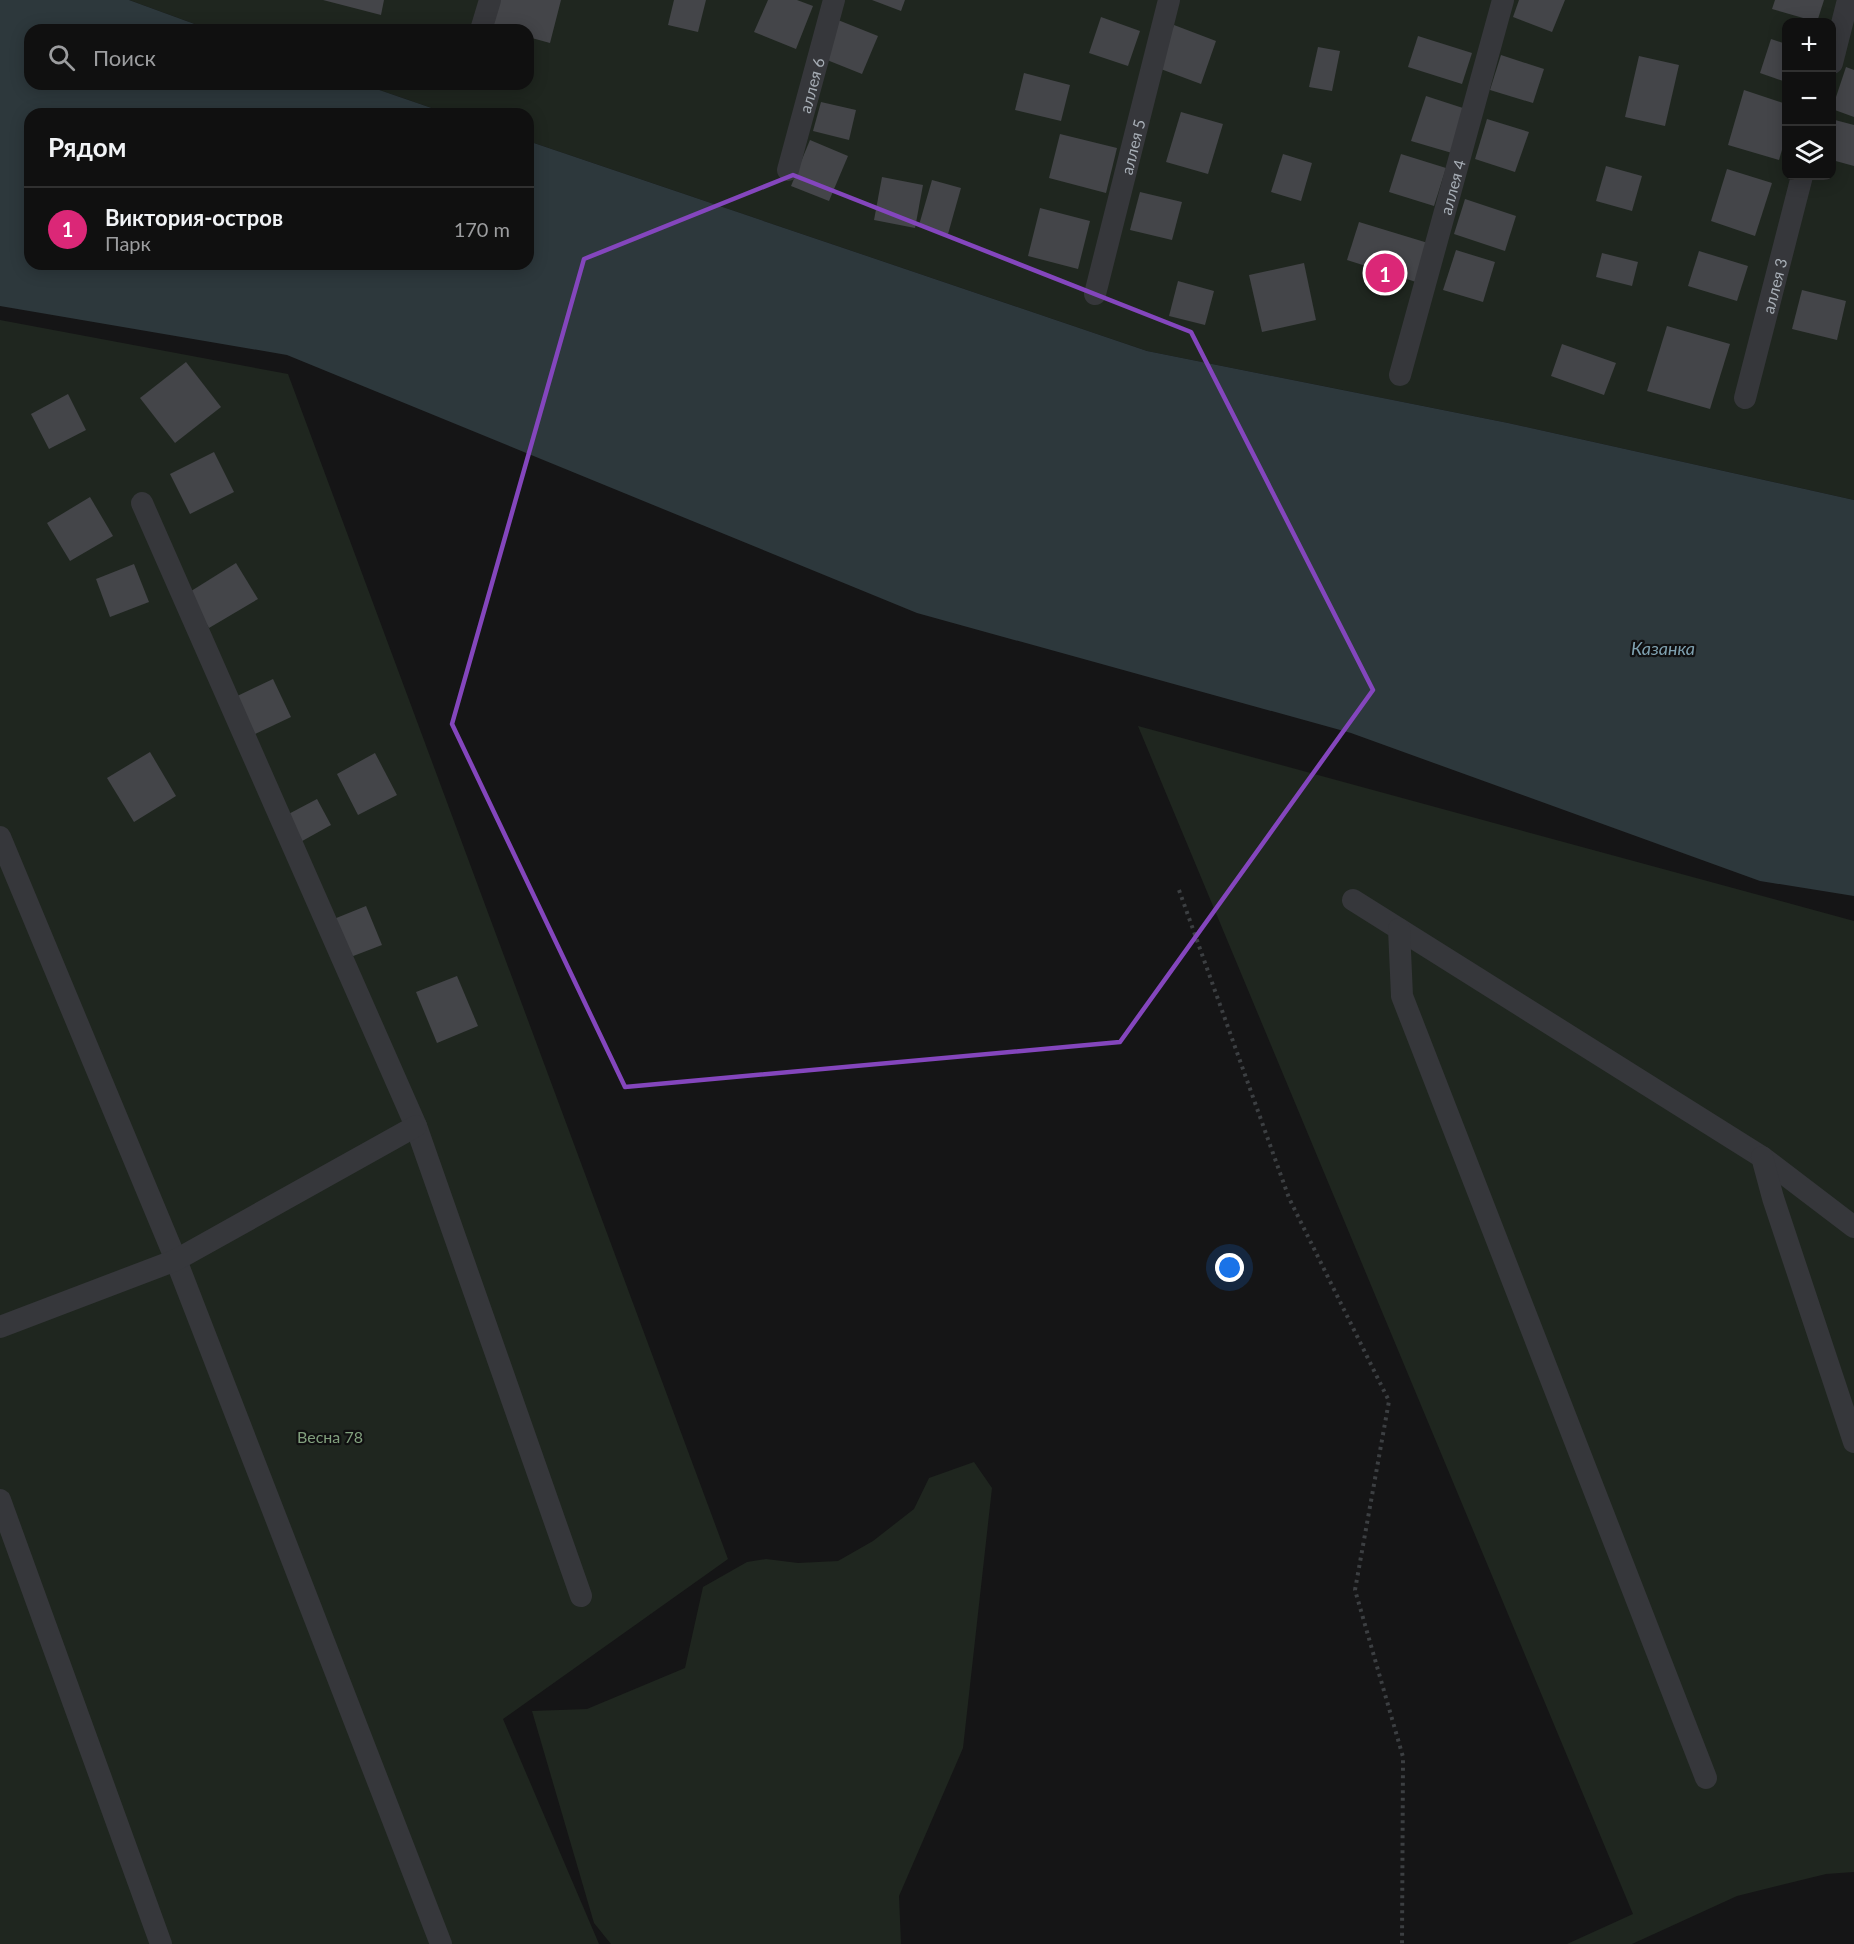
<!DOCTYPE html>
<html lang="ru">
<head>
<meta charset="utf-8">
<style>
  :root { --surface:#101010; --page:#1e1e1e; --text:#f1f3f6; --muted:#9c9d9f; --line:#303030; --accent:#db2777 }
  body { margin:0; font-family:Lato,sans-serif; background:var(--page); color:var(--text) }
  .controls { position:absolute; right:18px; top:18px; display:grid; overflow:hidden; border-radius:12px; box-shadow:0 3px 15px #0003 }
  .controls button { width:54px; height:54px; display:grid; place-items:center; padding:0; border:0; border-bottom:2px solid var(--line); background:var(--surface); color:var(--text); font:30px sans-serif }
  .you { position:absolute; left:1230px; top:1268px; width:21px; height:21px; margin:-15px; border:4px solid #fff; border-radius:50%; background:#1a73e8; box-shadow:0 0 0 9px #1a73e833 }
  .badge { display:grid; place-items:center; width:39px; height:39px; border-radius:50%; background:var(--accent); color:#fff; font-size:20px; font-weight:700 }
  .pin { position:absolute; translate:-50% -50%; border:3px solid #fff; box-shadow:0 2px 6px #0006 }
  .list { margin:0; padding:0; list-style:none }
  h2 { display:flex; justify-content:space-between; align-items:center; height:78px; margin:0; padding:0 24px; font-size:26px }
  h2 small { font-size:20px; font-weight:400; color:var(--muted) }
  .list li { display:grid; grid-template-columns:39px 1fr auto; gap:18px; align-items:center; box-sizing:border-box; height:84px; padding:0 24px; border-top:2px solid var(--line) }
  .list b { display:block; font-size:22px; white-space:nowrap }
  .list p { margin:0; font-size:20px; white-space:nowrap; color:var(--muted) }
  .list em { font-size:20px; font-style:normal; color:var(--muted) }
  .icon { flex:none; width:33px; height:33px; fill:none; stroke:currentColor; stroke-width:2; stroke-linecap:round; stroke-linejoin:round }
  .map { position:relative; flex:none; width:1854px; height:1944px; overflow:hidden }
  .search { position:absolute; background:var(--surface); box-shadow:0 3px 15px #0003; left:24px; top:24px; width:510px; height:66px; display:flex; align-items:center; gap:15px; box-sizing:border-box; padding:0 21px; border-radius:18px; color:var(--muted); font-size:22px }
  .panel { position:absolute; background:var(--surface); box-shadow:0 3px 15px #0003; left:24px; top:108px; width:510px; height:162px; border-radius:18px }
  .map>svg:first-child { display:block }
  .green { fill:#1f261f; fill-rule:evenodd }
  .water { fill:#2d383c }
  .building { fill:#444549 }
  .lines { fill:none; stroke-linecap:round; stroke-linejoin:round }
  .path { stroke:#3c3f42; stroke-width:4; stroke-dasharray:3 4.5; stroke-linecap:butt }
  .service { stroke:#36373b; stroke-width:22 }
  .marked { fill:none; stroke:#8446bd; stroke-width:4.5; stroke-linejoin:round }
  .labels { text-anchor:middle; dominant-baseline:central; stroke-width:4.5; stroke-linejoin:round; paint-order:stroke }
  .street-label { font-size:16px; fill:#a7aeb6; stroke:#101011 }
  .park-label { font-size:16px; fill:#82a07e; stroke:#101011 }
  .water-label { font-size:18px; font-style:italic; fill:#7fa1b0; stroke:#101011 }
</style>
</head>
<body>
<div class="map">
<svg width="1854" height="1944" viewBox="0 0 1854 1944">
  <rect width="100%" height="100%" fill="#151516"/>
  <g class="green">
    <path d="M129 0H1854V500L1508 423 1147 351 528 141V114H449L362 84H528V30H211ZM1786 22H1832V176H1786Z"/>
    <polygon points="0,320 288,374 728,1559 503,1719 599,1944 0,1944"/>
    <polygon points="1138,726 1854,921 1854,1872 1826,1874 1737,1896 1632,1944 1567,1944 1633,1914"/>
    <polygon points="974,1462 992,1488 963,1748 899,1896 901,1944 611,1944 594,1923 532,1711 587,1709 685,1668 703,1587 747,1562 766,1559 798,1563 838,1561 873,1541 914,1509 929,1478"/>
  </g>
  <polygon class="water" points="0,0 129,0 211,30 30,30 30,84 362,84 449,114 30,114 30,264 528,264 528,141 1147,351 1508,423 1854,500 1854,896 1760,881 1351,733 917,613 287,355 0,306"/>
  <g class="building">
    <polygon points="323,0 384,0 381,15"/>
    <polygon points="499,0 561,0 550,43 528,37 528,30 503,30 492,27"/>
    <polygon points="674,0 706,0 698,32 668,25"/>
    <polygon points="768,0 797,0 813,6 796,49 754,32"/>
    <polygon points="872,0 905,0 901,11"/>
    <polygon points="1519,0 1565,0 1552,32 1513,17"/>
    <polygon points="1775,0 1824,0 1817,22 1772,9"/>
    <polygon points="1101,17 1140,31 1128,66 1089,53"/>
    <polygon points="838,20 878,36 862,74 822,58"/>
    <polygon points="1174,25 1216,41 1201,84 1158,68"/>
    <polygon points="1418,36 1472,53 1462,84 1408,67"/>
    <polygon points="1771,39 1786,44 1786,82 1760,73"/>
    <polygon points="1318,47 1340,51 1332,91 1309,87"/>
    <polygon points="1501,55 1544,69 1533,103 1490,90"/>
    <polygon points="1639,56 1679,65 1665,126 1625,117"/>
    <polygon points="1846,67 1854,70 1854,117 1832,109"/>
    <polygon points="1024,73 1070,85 1061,121 1015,110"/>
    <polygon points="1744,90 1786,104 1786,136 1779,160 1728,145"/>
    <polygon points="1426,96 1466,109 1452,153 1411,141"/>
    <polygon points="821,102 856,110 849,140 813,131"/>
    <polygon points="1181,112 1223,124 1208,174 1166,162"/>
    <polygon points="1487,119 1529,132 1515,172 1475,159"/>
    <polygon points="1835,120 1854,125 1854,166 1832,160 1832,133"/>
    <polygon points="1060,134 1117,148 1106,193 1049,178"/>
    <polygon points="810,140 848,156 829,201 791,186"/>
    <polygon points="1283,154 1312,163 1301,201 1271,192"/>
    <polygon points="1401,154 1446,168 1434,206 1389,192"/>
    <polygon points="1606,166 1642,176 1632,211 1596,201"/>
    <polygon points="1727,169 1772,183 1755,236 1711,221"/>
    <polygon points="882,177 923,185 915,228 874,220"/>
    <polygon points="932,180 961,188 948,234 919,225"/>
    <polygon points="1140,192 1182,202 1172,240 1130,230"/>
    <polygon points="1465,199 1516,216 1505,251 1454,234"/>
    <polygon points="1040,208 1090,221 1078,269 1028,256"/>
    <polygon points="1359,222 1428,243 1416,282 1347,260"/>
    <polygon points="1456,250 1495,262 1483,302 1443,290"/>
    <polygon points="1699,251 1748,266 1737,301 1688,286"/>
    <polygon points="1602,253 1638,262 1632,286 1596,277"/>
    <polygon points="1304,263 1316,320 1262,332 1249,275"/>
    <polygon points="1178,281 1214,291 1205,325 1169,316"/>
    <polygon points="1802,290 1846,301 1837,340 1792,329"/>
    <polygon points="1667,326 1730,344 1710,409 1647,391"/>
    <polygon points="1562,344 1616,363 1604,395 1551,376"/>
    <polygon points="186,362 221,407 175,443 140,398"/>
    <polygon points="68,394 86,430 49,449 31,414"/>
    <polygon points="214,452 234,492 190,514 170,474"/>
    <polygon points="90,497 113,536 70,561 47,523"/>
    <polygon points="236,563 258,599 209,628 188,593"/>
    <polygon points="134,564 149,602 110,617 96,579"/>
    <polygon points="273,679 291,717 249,737 231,699"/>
    <polygon points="150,752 176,796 134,822 107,778"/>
    <polygon points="375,753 397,795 358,815 337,774"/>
    <polygon points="317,799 331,825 295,845 281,818"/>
    <polygon points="366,906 382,945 335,963 319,925"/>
    <polygon points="457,976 478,1026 437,1043 416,992"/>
  </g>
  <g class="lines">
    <polyline class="path" points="1179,890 1289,1198 1389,1401 1355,1590 1403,1757 1402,1944"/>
    <g class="service">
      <polyline points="481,30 490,0"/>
      <polyline points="1832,63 1848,0"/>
      <path id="s1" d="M788 170 834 0"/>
      <path id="s2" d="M1095 294 1169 0"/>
      <path id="s3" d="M1400 375 1503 0"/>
      <path id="s4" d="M1745 398 1802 176"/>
      <polyline points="142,503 416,1126 581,1596"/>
      <polyline points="0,837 176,1260 441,1944"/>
      <polyline points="1353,900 1762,1157 1854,1227"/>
      <polyline points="1399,929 1402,996 1706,1778"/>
      <polyline points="1762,1157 1773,1198 1854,1442"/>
      <polyline points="0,1327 176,1260 416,1126"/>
      <polyline points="0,1500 161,1944"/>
    </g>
  </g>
  <path class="marked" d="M793 175 1191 332 1373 690 1120 1042 625 1087 452 724 584 259Z"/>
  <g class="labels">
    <g class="street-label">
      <text stroke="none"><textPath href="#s1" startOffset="88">аллея 6</textPath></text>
      <text stroke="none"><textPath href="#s2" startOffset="152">аллея 5</textPath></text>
      <text stroke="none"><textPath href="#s3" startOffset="195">аллея 4</textPath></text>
      <text stroke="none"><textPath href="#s4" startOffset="116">аллея 3</textPath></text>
    </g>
    <g class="park-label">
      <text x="330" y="1436">Весна 78</text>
    </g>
    <g class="water-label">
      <text x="1663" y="648">Казанка</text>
    </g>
  </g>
</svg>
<div class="controls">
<button>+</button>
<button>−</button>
<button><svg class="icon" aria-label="layers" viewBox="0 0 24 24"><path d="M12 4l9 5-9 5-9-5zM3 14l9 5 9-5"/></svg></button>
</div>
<div class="you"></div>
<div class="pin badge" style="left:1385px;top:273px">1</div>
<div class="search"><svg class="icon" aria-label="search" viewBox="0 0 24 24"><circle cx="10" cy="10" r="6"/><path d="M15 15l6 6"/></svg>Поиск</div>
<section class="panel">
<h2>Рядом<small></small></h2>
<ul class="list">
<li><span class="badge">1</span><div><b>Виктория-остров</b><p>Парк</p></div><em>170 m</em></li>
</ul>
</section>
</div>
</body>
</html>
